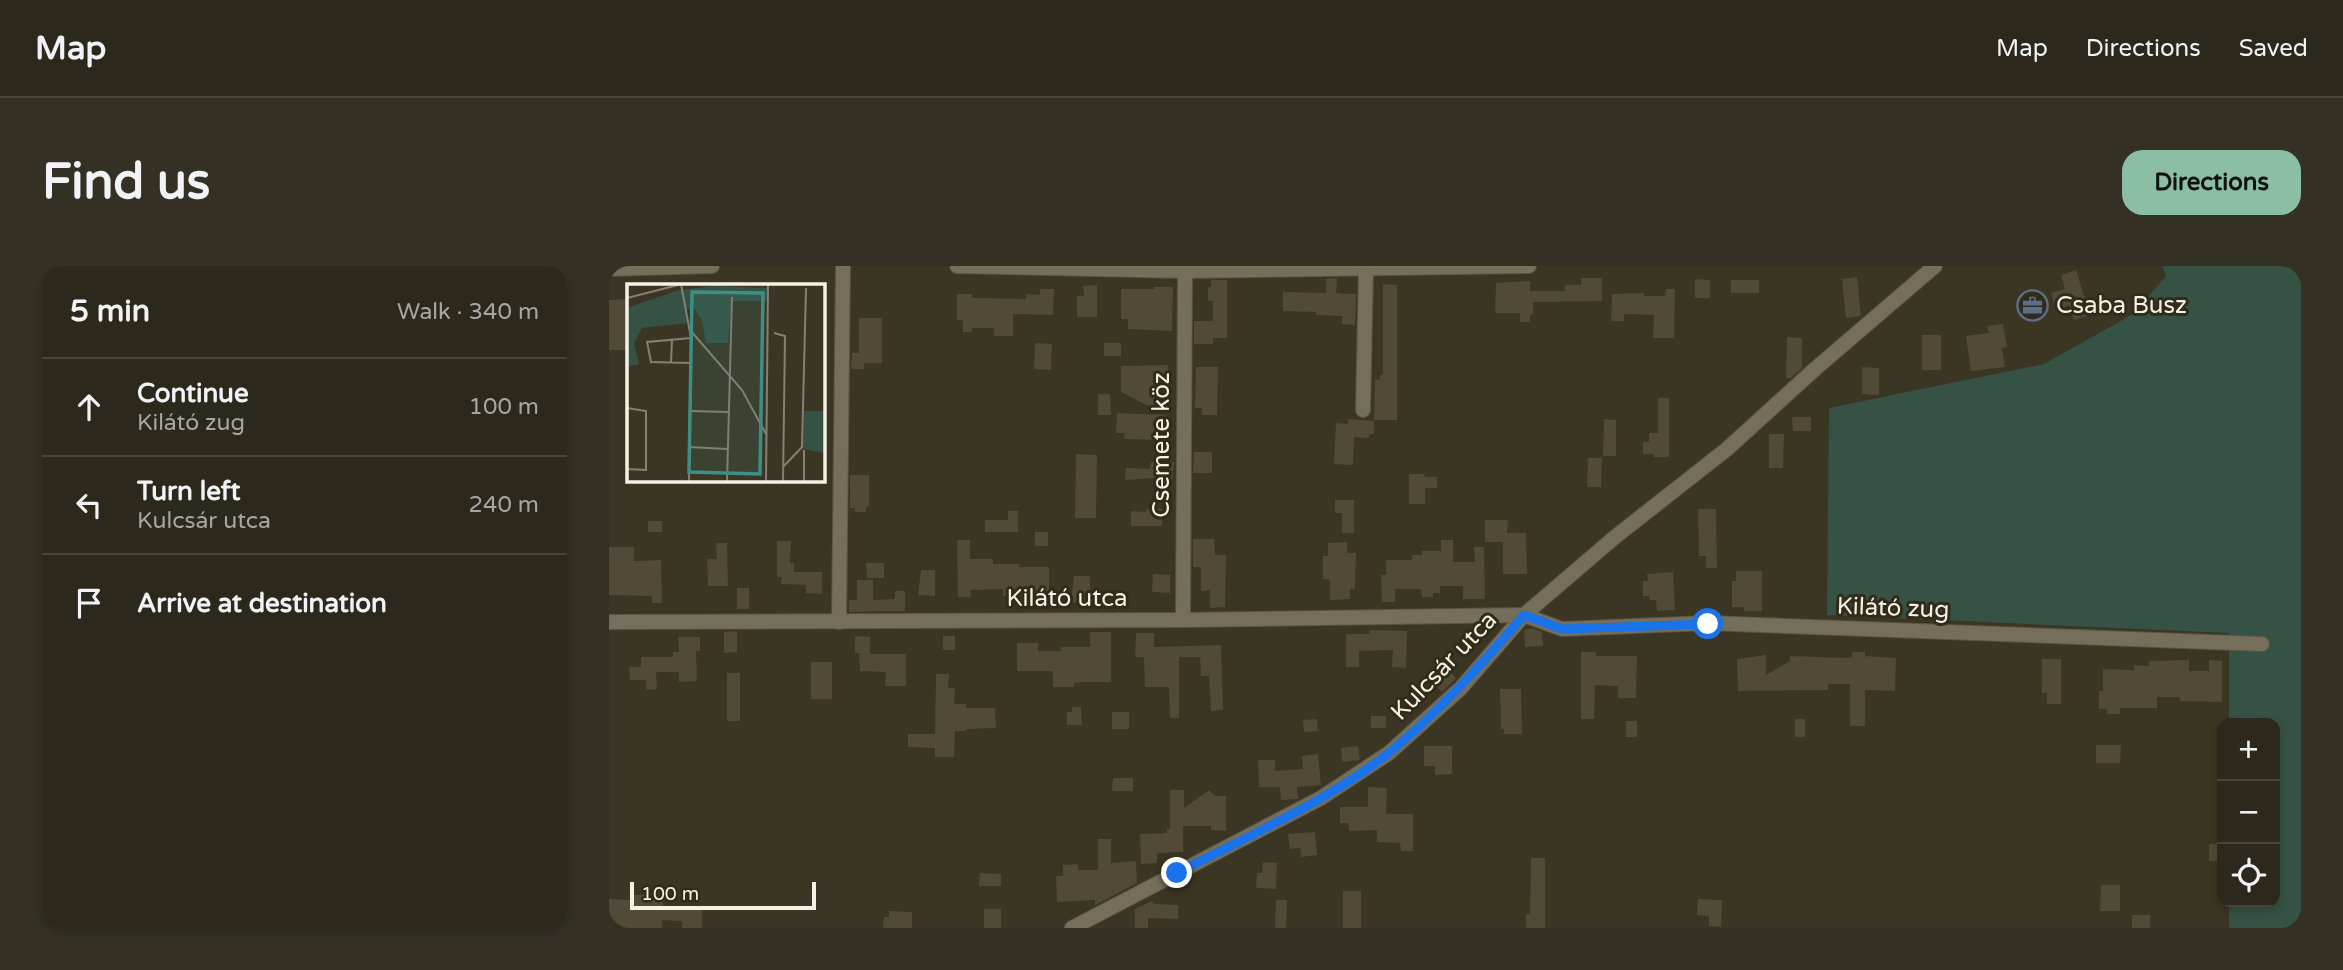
<!DOCTYPE html>
<html lang="en">
<head>
<meta charset="utf-8">
<style>
  :root { --surface:#2c281b; --page:#343024; --text:#f1f3f6; --muted:#a6a6a3; --line:#48443a; --accent:#8abfa5 }
  body { margin:0; font-family:"Varela Round",sans-serif; background:var(--page); color:var(--text) }
  .controls { position:absolute; right:21px; bottom:21px; display:grid; overflow:hidden; border-radius:14px; box-shadow:0 4px 10px #0003 }
  .controls button { width:63px; height:63px; display:grid; place-items:center; padding:0; border:0; border-bottom:2px solid var(--line); background:var(--surface); color:var(--text); font:35px sans-serif }
  .scale { position:absolute; left:21px; bottom:18px; width:186px; box-sizing:border-box; padding-left:7px; border:4px solid #f5f1e6; border-top:0; font-size:19px; line-height:24px; white-space:nowrap; color:#f5f1e6; -webkit-text-stroke:5px #312b1a; paint-order:stroke }
  .stop { position:absolute; width:21px; height:21px; margin:-16px; border:5px solid #1a73e8; border-radius:50%; background:#fff }
  .stop.end { background:#1a73e8; border-color:#fff; box-shadow:0 2px 7px #0008 }
  .list { margin:0; padding:0; list-style:none }
  h2 { display:flex; justify-content:space-between; align-items:center; height:91px; margin:0; padding:0 28px; font-size:30px }
  h2 small { font-size:23px; font-weight:400; color:var(--muted) }
  .list li { display:grid; grid-template-columns:46px 1fr auto; gap:21px; align-items:center; box-sizing:border-box; height:98px; padding:0 28px; border-top:2px solid var(--line) }
  .list b { display:block; font-size:26px; white-space:nowrap }
  .list p { margin:0; font-size:23px; white-space:nowrap; color:var(--muted) }
  .list em { font-size:23px; font-style:normal; color:var(--muted) }
  .icon { flex:none; width:38px; height:38px; fill:none; stroke:currentColor; stroke-width:2; stroke-linecap:round; stroke-linejoin:round }
  .map { position:relative; flex:none; width:1692px; height:662px; overflow:hidden; border-radius:21px }
  header { display:flex; align-items:center; gap:42px; box-sizing:border-box; height:98px; padding:0 35px; background:var(--surface); border-bottom:2px solid var(--line) }
  header strong { font-size:33px }
  nav { display:flex; gap:38px; margin-inline-start:auto; font-size:24px }
  .intro { display:flex; align-items:center; justify-content:space-between; box-sizing:border-box; height:168px; padding:0 42px }
  h1 { margin:0; font-size:49px }
  .button { padding:18px 32px; border-radius:21px; background:var(--accent); color:#111; font-size:24px; font-weight:700 }
  main { display:flex; gap:42px; padding:0 42px }
  aside { flex:1; background:var(--surface); border-radius:21px; box-shadow:0 4px 10px #0003 }
  .map>svg:first-child { display:block }
  .green { fill:#355244 }
  .building { fill:#504a37 }
  .lines { fill:none; stroke-linecap:round; stroke-linejoin:round }
  .minor-casing { stroke:#5a5445; stroke-width:16 }
  .minor { stroke:#756e5b; stroke-width:14 }
  .route { stroke:#1a73e8; stroke-width:9 }
  .labels { text-anchor:middle; dominant-baseline:central; stroke-width:6; stroke-linejoin:round; paint-order:stroke }
  .poi-label { font-size:24px; fill:#f5f1e6; stroke:#312b1a; text-anchor:start }
  .street-label { font-size:24px; fill:#f5f1e6; stroke:#312b1a }
  .inset-road { fill:none; stroke:#858072; stroke-width:2 }
  .view { fill:#3d8f86; fill-opacity:0.15; stroke:#3d8f86; stroke-width:3.5 }
  .inset-edge { fill:none; stroke:#f5f1e6; stroke-width:3.5 }
</style>
</head>
<body>
<header>
<strong>Map</strong>
<nav><a>Map</a><a>Directions</a><a>Saved</a></nav>
</header>
<div class="intro"><h1>Find us</h1><a class="button">Directions</a></div>
<main>
<aside>
<h2>5 min<small>Walk · 340 m</small></h2>
<ul class="list">
<li><svg class="icon" aria-label="ahead" viewBox="0 0 24 24"><path d="M12 20V5M6 11l6-6 6 6"/></svg><div><b>Continue</b><p>Kilátó zug</p></div><em>100 m</em></li>
<li><svg class="icon" aria-label="left" viewBox="0 0 24 24"><path d="M17 20v-9H6M10 6l-5 5 5 5"/></svg><div><b>Turn left</b><p>Kulcsár utca</p></div><em>240 m</em></li>
<li><svg class="icon" aria-label="arrive" viewBox="0 0 24 24"><path d="M6 21V4h12l-3 4 3 4H6"/></svg><div><b>Arrive at destination</b></div></li>
</ul>
</aside>
<div class="map">
<svg width="1692" height="662" viewBox="0 0 1692 662">
  <rect width="100%" height="100%" fill="#3b3524"/>
  <polygon class="green" points="1553,0 1692,0 1692,662 1620,662 1620,636 1666,636 1666,457 1620,457 1620,367 1218,349 1220,142 1435,98 1524,48 1557,10"/>
  <g class="building">
    <polygon points="1467,4 1481,49 1465,54 1460,39 1447,44 1442,27 1456,23 1452,9"/>
    <polygon points="1248,11 1252,50 1237,52 1233,13"/>
    <polygon points="728,12 727,27 747,28 746,59 733,58 733,50 707,49 707,46 674,45 674,26 717,27 717,13"/>
    <polygon points="972,12 993,12 993,35 924,36 924,49 921,49 921,56 911,56 911,47 886,47 887,17 921,15 921,25 956,25 956,19 972,19"/>
    <polygon points="1086,13 1101,14 1101,32 1086,32"/>
    <polygon points="602,14 618,14 618,72 604,72 604,78 585,78 585,55 604,55 604,35 599,35 599,21 602,21"/>
    <rect x="1122" y="14" width="28" height="13"/>
    <polygon points="774,18 788,19 788,154 765,154 766,113 771,114 771,109 774,109"/>
    <polygon points="488,19 488,51 468,51 468,30 475,30 474,20"/>
    <polygon points="545,21 564,21 563,65 519,63 519,53 512,53 512,23 545,23"/>
    <polygon points="431,23 445,23 444,49 404,48 404,70 385,70 385,62 363,62 363,66 354,66 354,54 348,54 348,28 363,28 363,32 417,33 417,28 431,29"/>
    <polygon points="1057,23 1066,23 1065,72 1044,72 1045,49 1015,48 1015,55 1002,55 1003,28 1035,27 1035,30 1056,30"/>
    <polygon points="19,33 19,84 0,84 0,34"/>
    <polygon points="250,52 273,52 273,97 255,97 255,103 242,103 243,87 250,87"/>
    <polygon points="1394,58 1398,81 1393,82 1396,101 1362,105 1357,70 1380,67 1378,60"/>
    <rect x="1313" y="69" width="19" height="35"/>
    <polygon points="1178,71 1193,72 1193,102 1182,112 1177,112"/>
    <polygon points="426,77 443,78 442,104 425,103"/>
    <rect x="495" y="77" width="17" height="13"/>
    <polygon points="559,99 559,120 552,120 553,147 512,126 512,100"/>
    <polygon points="587,101 609,101 608,149 593,149 593,142 586,142"/>
    <polygon points="1253,101 1270,102 1270,129 1253,128"/>
    <polygon points="489,128 501,128 502,149 489,149"/>
    <polygon points="1049,132 1060,132 1060,191 1045,191 1045,188 1034,188 1034,176 1040,176 1040,167 1049,167"/>
    <polygon points="508,147 556,149 556,174 515,173 516,167 507,167"/>
    <polygon points="1183,151 1202,151 1202,165 1184,165"/>
    <polygon points="739,153 765,155 765,168 760,168 760,172 745,171 744,199 725,198 727,157 739,158"/>
    <polygon points="995,153 1007,154 1007,190 994,190"/>
    <polygon points="1160,168 1175,168 1174,202 1160,202"/>
    <polygon points="585,186 603,186 603,207 584,207"/>
    <polygon points="467,188 488,189 487,252 466,252"/>
    <polygon points="979,192 993,192 992,221 978,221"/>
    <polygon points="542,196 565,196 563,217 545,217 545,212 516,214 517,202 541,203"/>
    <polygon points="800,208 816,208 815,211 828,211 828,222 816,222 816,238 800,238"/>
    <polygon points="241,209 260,209 260,241 257,241 257,246 246,246 246,242 241,242"/>
    <polygon points="726,234 745,234 745,267 733,267 733,247 726,247"/>
    <polygon points="537,243 553,243 553,260 522,260 522,245 537,246"/>
    <polygon points="1089,243 1107,243 1108,302 1097,302 1097,290 1090,290"/>
    <polygon points="399,245 409,245 409,266 376,266 376,254 399,254"/>
    <polygon points="876,254 899,254 898,267 917,267 918,308 894,308 894,276 876,276"/>
    <rect x="39" y="255" width="14" height="11"/>
    <rect x="426" y="266" width="13" height="14"/>
    <polygon points="584,273 605,273 606,289 617,289 616,341 601,342 601,324 592,325 592,301 584,301"/>
    <polygon points="348,274 361,274 361,293 384,293 384,298 410,298 410,301 440,301 440,329 394,330 394,323 361,324 362,331 349,331"/>
    <polygon points="832,274 844,274 844,296 866,296 865,281 875,281 876,333 854,333 854,320 831,320 831,327 824,327 824,331 813,331 812,323 786,323 786,336 773,336 772,309 777,309 777,294 803,294 803,289 813,289 813,285 832,285"/>
    <polygon points="168,275 182,275 181,297 185,297 185,306 213,306 213,328 197,327 197,319 172,318 173,311 168,311"/>
    <polygon points="738,276 738,287 747,287 746,323 741,323 741,333 721,334 721,317 720,313 714,313 714,290 719,290 719,277"/>
    <polygon points="107,277 118,277 119,320 99,320 98,293 108,293"/>
    <polygon points="0,281 25,281 25,295 52,294 53,337 43,337 43,330 0,329"/>
    <polygon points="257,297 275,297 275,312 258,312"/>
    <polygon points="312,304 326,304 326,330 309,329"/>
    <polygon points="1127,305 1153,305 1153,345 1135,345 1134,341 1123,341 1123,315 1127,315"/>
    <polygon points="1064,306 1066,344 1048,345 1047,334 1041,334 1040,330 1034,330 1034,315 1039,315 1038,308"/>
    <polygon points="544,308 561,309 561,327 543,326"/>
    <polygon points="465,310 481,310 481,334 462,337"/>
    <polygon points="248,314 264,314 264,334 286,333 286,325 296,325 296,345 240,346 240,334 248,334"/>
    <rect x="128" y="322" width="12" height="21"/>
    <polygon points="923,362 933,366 934,380 916,381 915,364"/>
    <polygon points="760,364 798,365 797,402 783,401 784,384 750,385 750,401 737,401 737,368 761,368"/>
    <polygon points="128,365 128,386 115,387 115,366"/>
    <polygon points="481,366 502,366 502,416 472,416 465,417 465,421 444,421 444,406 441,405 408,405 408,377 429,377 429,385 452,385 452,381 481,381"/>
    <polygon points="527,367 545,367 545,381 612,379 614,444 602,445 600,410 592,410 591,391 570,391 570,452 561,452 560,421 536,421 535,391 526,391"/>
    <polygon points="246,370 261,371 261,388 297,388 297,420 276,420 277,406 251,405 250,387 246,387"/>
    <rect x="334" y="370" width="12" height="14"/>
    <polygon points="69,371 91,371 91,385 87,385 88,415 70,416 70,406 47,406 48,423 37,424 37,414 21,414 20,401 32,401 32,391 64,391 64,386 70,386"/>
    <polygon points="972,386 987,386 987,390 1028,390 1027,432 1009,432 1009,420 986,419 985,453 972,453"/>
    <polygon points="1243,386 1256,386 1256,390 1287,392 1286,425 1256,424 1256,460 1241,460 1241,418 1219,418 1219,424 1129,425 1128,393 1157,389 1157,409 1181,395 1181,390 1237,392 1243,391"/>
    <polygon points="1433,393 1452,393 1452,438 1438,438 1438,427 1433,427"/>
    <polygon points="1580,394 1580,405 1600,405 1600,394 1613,395 1613,436 1571,435 1571,431 1548,431 1548,442 1511,442 1511,448 1498,448 1498,443 1490,443 1490,425 1494,425 1494,403 1525,404 1525,399 1540,400 1540,395"/>
    <rect x="202" y="396" width="21" height="37"/>
    <polygon points="834,398 847,412 833,426 819,412"/>
    <rect x="118" y="407" width="13" height="48"/>
    <polygon points="327,408 340,408 339,422 346,422 345,438 357,438 357,442 386,442 387,462 357,463 357,465 346,465 345,491 326,491 326,482 299,481 299,468 326,468"/>
    <polygon points="891,423 912,423 913,468 895,468 895,463 892,463"/>
    <polygon points="463,441 472,441 473,459 458,459 458,446 463,446"/>
    <rect x="503" y="446" width="17" height="17"/>
    <rect x="762" y="450" width="15" height="12"/>
    <polygon points="708,453 709,465 695,466 694,454"/>
    <rect x="1186" y="453" width="10" height="18"/>
    <rect x="1017" y="455" width="11" height="16"/>
    <polygon points="1487,479 1512,479 1511,497 1487,497"/>
    <polygon points="749,480 751,494 733,496 732,482"/>
    <polygon points="815,480 843,480 843,508 826,509 826,500 815,500"/>
    <polygon points="709,488 712,519 688,521 689,533 672,534 671,521 650,521 649,494 666,494 666,505 694,503 693,490"/>
    <polygon points="504,512 524,512 524,525 503,525"/>
    <polygon points="759,521 778,522 777,548 804,548 804,585 792,585 791,577 768,576 768,564 740,565 739,557 731,557 731,541 759,541"/>
    <polygon points="561,524 575,524 575,542 600,524 606,530 617,530 617,565 602,564 602,560 574,560 574,586 548,587 548,597 532,598 531,568 558,567 558,563 561,563"/>
    <polygon points="706,566 708,589 692,591 691,582 681,583 679,568"/>
    <polygon points="489,573 502,573 502,597 527,595 528,617 486,639 486,634 448,636 447,610 454,610 454,599 469,598 469,604 489,604"/>
    <polygon points="1613,577 1613,595 1600,595 1600,578"/>
    <polygon points="922,592 936,592 936,662 917,662 917,648 921,648"/>
    <polygon points="654,596 668,597 667,623 647,622 648,607 653,607"/>
    <polygon points="371,607 392,608 392,620 370,620"/>
    <polygon points="1492,619 1511,619 1511,645 1491,645"/>
    <rect x="734" y="625" width="18" height="37"/>
    <polygon points="21,629 54,629 54,640 93,640 93,662 73,662 73,655 53,654 53,662 0,662 0,633 21,634"/>
    <polygon points="1089,633 1113,634 1112,661 1100,660 1100,650 1088,649"/>
    <polygon points="667,634 678,634 677,662 666,662"/>
    <polygon points="543,635 545,638 569,639 569,653 539,652 539,662 526,662 526,643"/>
    <rect x="375" y="643" width="17" height="19"/>
    <polygon points="280,645 303,646 303,662 274,662 275,651 280,651"/>
    <rect x="1523" y="649" width="18" height="13"/>
  </g>
  <g class="lines">
    <defs>
      <g id="minor">
        <polyline points="348,0 576,5 920,0"/>
        <polyline points="0,3 103,0"/>
        <polyline points="754,144 757,3"/>
        <polyline points="574,354 576,5"/>
        <polyline points="0,356 574,354 915,349 953,363 1099,357 1653,378"/>
        <polyline points="230,356 234,0"/>
        <polyline points="463,662 712,532 780,487 852,422 915,349 1006,271 1118,183 1206,103 1326,0"/>
      </g>
    </defs>
    <use href="#minor" class="minor-casing"/>
    <use href="#minor" class="minor"/>
  </g>
  <g class="lines">
    <path class="route" d="M568 607C637 571 721 534 781 486 831 445 873 398 915 349L953 363 1099 358"/>
  </g>
  <defs>
    <symbol id="office-ring" viewBox="-11 -11 22 22"><circle r="9.5" fill="#312b1a" stroke="#5c6f8a" stroke-width="1.5"/><path d="M-6-3h4V-5.5h4V-3h4V5H-6ZM-1-4.5V-3h2v-1.5ZM-6 0V1H6V0Z" fill="#5c6f8a"/></symbol>
  </defs>
  <g fill-rule="evenodd">
    <use href="#office-ring" x="1406" y="22" width="35" height="35"/>
  </g>
  <g class="labels">
    <g class="poi-label">
      <text x="1447" y="39">Csaba Busz</text>
    </g>
    <g class="street-label">
      <text transform="translate(552 179) rotate(-90)">Csemete köz</text>
      <text x="458" y="332">Kilátó utca</text>
      <text transform="translate(1284 342) rotate(2)">Kilátó zug</text>
      <text transform="translate(835 400) rotate(-46)">Kulcsár utca</text>
    </g>
  </g>
  <g transform="translate(18 18)">
    <rect width="198" height="198" fill="#3b3524"/>
    <path d="M86 2 141 4V17H104L101 59H79L75 36 66 23 58 26 62 39 15 44 7 59 12 80 0 83V24L52 6ZM177 127H198L197 169 176 165Z" fill="#355244"/>
    <path class="inset-road" d="M54 0 64 54 62 198M0 14 55 0M63 46 115 106 139 150M147 49 158 52 156 198M44 79 45 55M64 79 24 78 20 58 64 54M0 124 19 127V186L0 185M64 127 101 128M62 163 100 165M156 183 175 163 179 4M100 198 105 13M139 198 141 0M177 198V166"/>
    <path class="view" d="M65 8 136 9 133 190 62 188Z"/>
    <rect width="198" height="198" class="inset-edge"/>
  </g>
</svg>
<div class="controls">
<button>+</button>
<button>−</button>
<button><svg class="icon" aria-label="locate" viewBox="0 0 24 24"><circle cx="12" cy="12" r="6"/><path d="M12 2v4M12 18v4M2 12h4M18 12h4"/></svg></button>
</div>
<div class="scale">100 m</div>
<div class="stop" style="left:1099px;top:358px"></div>
<div class="stop end" style="left:568px;top:607px"></div>
</div>
</main>
</body>
</html>
